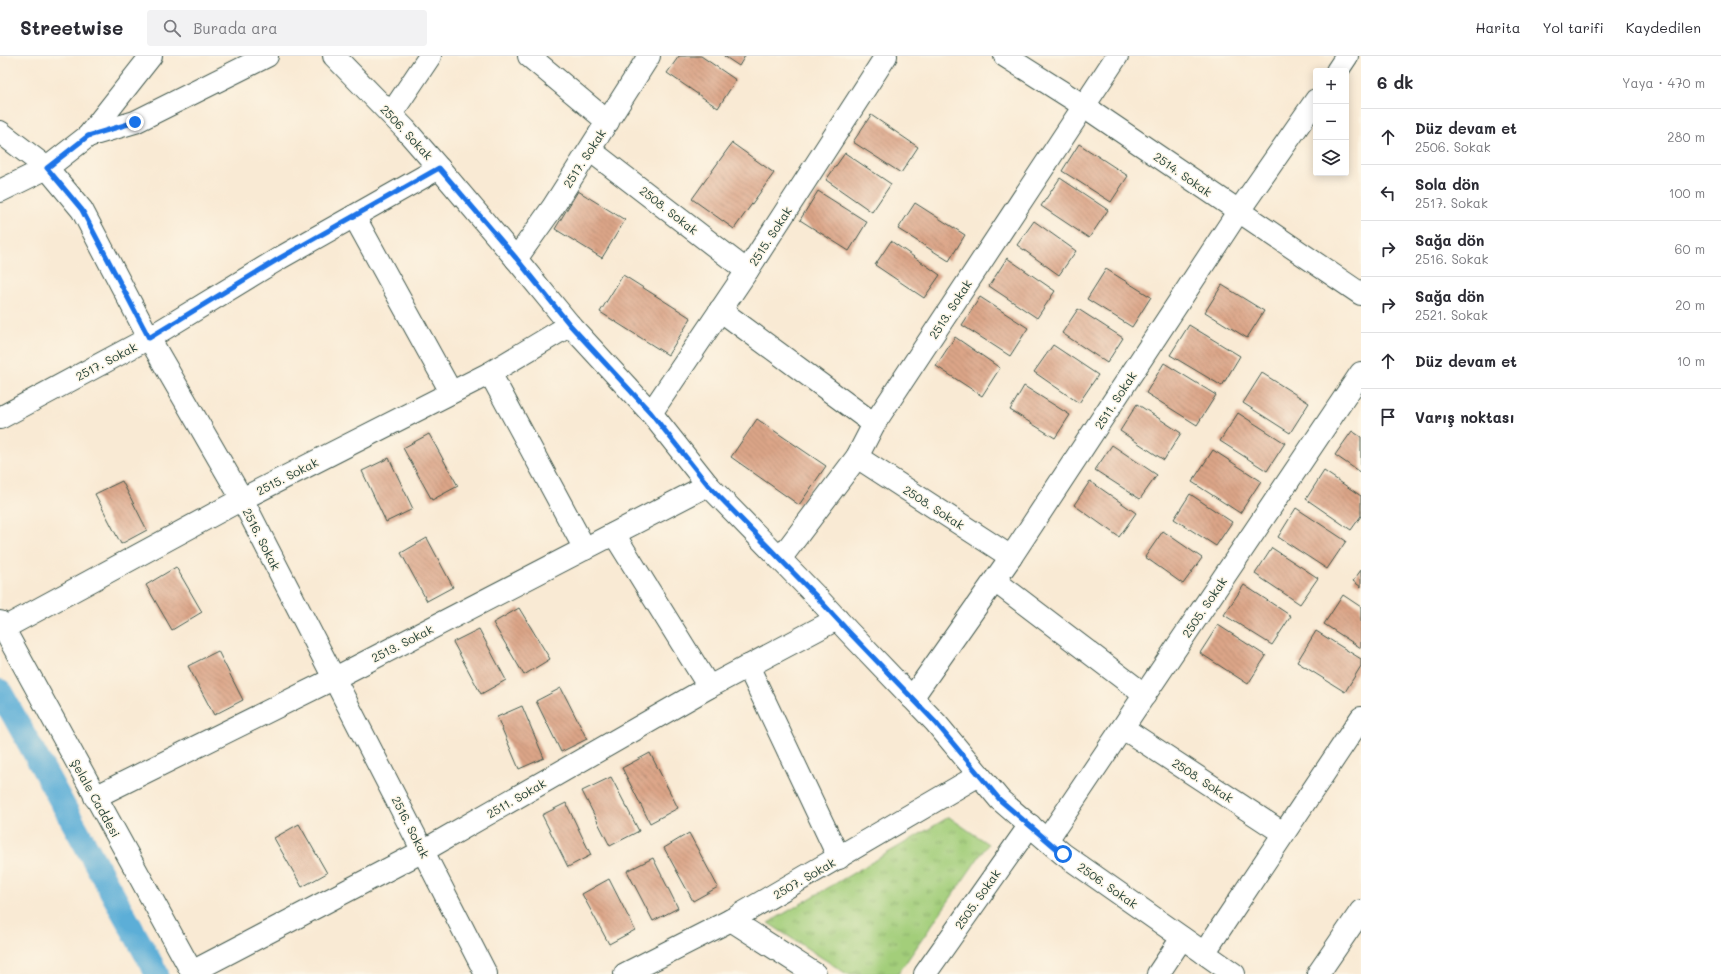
<!DOCTYPE html>
<html lang="tr">
<head>
<meta charset="utf-8">
<style>
  :root { --surface:#fff; --page:#f2f2f3; --text:#2b2b33; --muted:#7c7c81; --line:#e1e1e2 }
  body { margin:0; font-family:Mali,sans-serif; background:var(--page); color:var(--text) }
  .controls { position:absolute; right:12px; top:12px; display:grid; overflow:hidden; border-radius:4px; box-shadow:0 2px 10px #0003 }
  .controls button { width:36px; height:36px; display:grid; place-items:center; padding:0; border:0; border-bottom:1px solid var(--line); background:var(--surface); color:var(--text); font:20px sans-serif }
  .stop { position:absolute; width:12px; height:12px; margin:-9px; border:3px solid #1a73e8; border-radius:50%; background:#fff }
  .stop.end { background:#1a73e8; border-color:#fff; box-shadow:0 1px 4px #0008 }
  .list { margin:0; padding:0; list-style:none }
  h2 { display:flex; justify-content:space-between; align-items:center; height:52px; margin:0; padding:0 16px; font-size:17px }
  h2 small { font-size:13px; font-weight:400; color:var(--muted) }
  .list li { display:grid; grid-template-columns:26px 1fr auto; gap:12px; align-items:center; box-sizing:border-box; height:56px; padding:0 16px; border-top:1px solid var(--line) }
  .list b { display:block; font-size:15px; white-space:nowrap }
  .list p { margin:0; font-size:13px; white-space:nowrap; color:var(--muted) }
  .list em { font-size:13px; font-style:normal; color:var(--muted) }
  .icon { flex:none; width:22px; height:22px; fill:none; stroke:currentColor; stroke-width:2; stroke-linecap:round; stroke-linejoin:round }
  .map { position:relative; flex:none; width:1361px; height:918px; overflow:hidden }
  header { display:flex; align-items:center; gap:24px; box-sizing:border-box; height:56px; padding:0 20px; background:var(--surface); border-bottom:1px solid var(--line) }
  header strong { font-size:19px }
  nav { display:flex; gap:22px; margin-inline-start:auto; font-size:14px }
  .search { width:280px; height:36px; background:var(--page); display:flex; align-items:center; gap:10px; box-sizing:border-box; padding:0 14px; border-radius:4px; color:var(--muted); font-size:15px }
  main { display:flex }
  aside { flex:1; background:var(--surface) }
  .map>svg:first-child { display:block }
  .park { fill:url(#park-tufts); stroke:#618657 }
  .lines { fill:none; stroke-linecap:round; stroke-linejoin:round }
  .canal { stroke:#5caed7; stroke-width:24 }
  .building { fill:url(#building-back-hatch) }
  .minor-casing { stroke:#40574c; stroke-width:24 }
  .minor { stroke:#fff; stroke-width:22 }
  .route { stroke:#1a73e8; stroke-width:5 }
  .labels { text-anchor:middle; dominant-baseline:central; stroke-width:3; stroke-linejoin:round; paint-order:stroke }
  .street-label { font-size:12px; fill:#1f3d34; stroke:#fcf5e5 }
</style>
</head>
<body>
<header>
<strong>Streetwise</strong>
<div class="search"><svg class="icon" aria-label="search" viewBox="0 0 24 24"><circle cx="10" cy="10" r="6"/><path d="M15 15l6 6"/></svg>Burada ara</div>
<nav><a>Harita</a><a>Yol tarifi</a><a>Kaydedilen</a></nav>
</header>
<main>
<div class="map">
<svg width="1361" height="918" viewBox="0 0 1361 918">
  <defs>
    <pattern id="park-tufts" width="24" height="20" patternUnits="userSpaceOnUse"><rect width="24" height="20" fill="#a3ce7a"/><path d="M3 7l-1-3M5 7V3M7 7l1-3M15 17l-1-3M17 17v-4M19 17l1-3" fill="none" stroke="#84a865"/></pattern>
    <pattern id="building-back-hatch" width="6" height="6" patternUnits="userSpaceOnUse"><rect width="6" height="6" fill="#dca588"/><path d="M-1 5l2 2M0 0l6 6M5-1l2 2" fill="none" stroke="#b28870"/></pattern>
  </defs>
  <rect width="100%" height="100%" fill="#fcf5e5"/>
  <filter id="ink" filterUnits="userSpaceOnUse"><feTurbulence type="fractalNoise" baseFrequency=".025" numOctaves="2"/><feDisplacementMap in="SourceGraphic" scale="8" xChannelSelector="R" yChannelSelector="G"/><feConvolveMatrix kernelMatrix="1 2 1 2 8 2 1 2 1" color-interpolation-filters="sRGB"/></filter>
  <filter id="wash" filterUnits="userSpaceOnUse"><feTurbulence type="fractalNoise" baseFrequency=".012" numOctaves="4" result="noise"/><feDisplacementMap in="SourceGraphic" scale="16" xChannelSelector="R" yChannelSelector="G"/><feGaussianBlur stdDeviation="0.9" result="paint"/><feColorMatrix in="noise" values="0 0 0 0 0 0 0 0 0 0 0 0 0 0 0 0 0 1.4 0 .05"/><feComposite in="paint" operator="in"/></filter>
  <g filter="url(#wash)">
    <rect width="100%" height="100%" fill="#f9ead4"/>
    <polygon class="park" points="949,761 988,788 898,918 847,918 768,867"/>
    <g class="lines">
      <polyline class="canal" points="0,635 157,918"/>
    </g>
    <g id="blocks">
      <g class="building">
        <polygon points="679,0 701,0 736,24 718,52 667,17"/>
        <polygon points="724,0 745,0 739,10"/>
        <polygon points="871,59 918,91 901,117 853,86"/>
        <polygon points="732,87 774,117 734,173 692,143"/>
        <polygon points="1079,88 1128,120 1111,146 1062,115"/>
        <polygon points="845,97 891,128 872,156 826,124"/>
        <polygon points="1060,122 1108,154 1089,182 1041,150"/>
        <polygon points="578,135 625,164 602,202 555,173"/>
        <polygon points="818,135 867,166 849,195 800,164"/>
        <polygon points="915,147 965,179 949,205 898,173"/>
        <polygon points="1034,165 1076,195 1059,219 1017,189"/>
        <polygon points="891,185 940,219 924,242 875,209"/>
        <polygon points="1007,202 1055,235 1037,262 989,230"/>
        <polygon points="1106,213 1151,241 1132,271 1087,243"/>
        <polygon points="623,219 691,262 668,299 600,256"/>
        <polygon points="1222,229 1264,255 1247,282 1205,256"/>
        <polygon points="980,241 1028,272 1010,300 962,269"/>
        <polygon points="1078,253 1123,282 1107,307 1062,277"/>
        <polygon points="1189,269 1240,300 1222,330 1170,299"/>
        <polygon points="955,281 1000,312 982,340 936,310"/>
        <polygon points="1053,289 1098,319 1079,347 1034,316"/>
        <polygon points="1164,307 1216,339 1197,369 1146,337"/>
        <polygon points="1262,317 1309,347 1290,377 1243,347"/>
        <polygon points="1024,330 1070,359 1055,382 1010,354"/>
        <polygon points="1137,348 1181,377 1164,404 1120,375"/>
        <polygon points="1238,357 1285,387 1267,415 1220,385"/>
        <polygon points="757,363 826,410 799,449 731,401"/>
        <polygon points="1352,375 1361,381 1361,417 1335,399"/>
        <polygon points="429,378 458,430 432,444 403,392"/>
        <polygon points="1112,389 1157,419 1140,443 1095,414"/>
        <polygon points="1213,394 1261,425 1240,457 1192,426"/>
        <polygon points="389,402 413,453 386,466 362,415"/>
        <polygon points="1324,415 1361,440 1361,460 1351,474 1306,443"/>
        <polygon points="122,425 147,474 121,488 95,438"/>
        <polygon points="1090,425 1136,457 1119,481 1074,449"/>
        <polygon points="1190,438 1232,466 1216,490 1174,463"/>
        <polygon points="1296,452 1346,485 1327,513 1278,481"/>
        <polygon points="1163,475 1202,502 1183,528 1145,501"/>
        <polygon points="427,482 453,531 427,545 401,497"/>
        <polygon points="1272,492 1318,522 1300,548 1255,518"/>
        <polygon points="176,511 202,556 172,574 146,529"/>
        <polygon points="1361,514 1361,531 1353,525"/>
        <polygon points="1244,529 1291,560 1272,589 1224,559"/>
        <polygon points="1343,539 1361,551 1361,592 1324,568"/>
        <polygon points="519,552 550,603 524,619 493,567"/>
        <polygon points="1218,569 1266,600 1248,628 1200,597"/>
        <polygon points="479,573 506,624 481,638 453,586"/>
        <polygon points="1316,575 1361,603 1361,610 1345,636 1297,606"/>
        <polygon points="218,595 243,644 214,659 188,610"/>
        <polygon points="561,632 587,683 561,696 536,645"/>
        <polygon points="522,650 544,702 519,713 497,661"/>
        <polygon points="650,697 678,752 650,767 622,712"/>
        <polygon points="611,721 639,775 610,790 582,735"/>
        <polygon points="566,747 591,799 568,811 542,759"/>
        <polygon points="299,768 327,817 302,831 274,782"/>
        <polygon points="689,777 718,831 693,845 664,792"/>
        <polygon points="653,802 678,852 653,865 627,815"/>
        <polygon points="609,823 635,874 609,888 582,838"/>
      </g>
    </g>
  </g>
  <g filter="url(#ink)">
    <use href="#blocks" fill-opacity="0" stroke="#40574c" stroke-width="1"/>
    <g class="lines">
      <defs>
        <g id="minor">
          <polyline points="334,0 405,73 439,112 516,203 570,269 651,357 708,429 815,539 848,575 936,667 1000,744 1063,798 1234,918"/>
          <polyline points="529,0 608,66"/>
          <polyline points="1005,0 1084,50 1361,238"/>
          <polyline points="1337,15 1347,0"/>
          <polyline points="391,58 430,0"/>
          <polyline points="0,76 47,112 82,154 149,282 242,443 486,918"/>
          <polyline points="88,80 135,66 267,0"/>
          <polyline points="590,94 747,215"/>
          <polyline points="0,135 47,112 88,80 151,0"/>
          <polyline points="354,160 451,336"/>
          <polyline points="516,203 553,151 649,0"/>
          <polyline points="720,254 874,368"/>
          <polyline points="490,317 585,493"/>
          <polyline points="651,357 747,215 886,0"/>
          <polyline points="0,362 149,282 280,202 439,112"/>
          <polyline points="857,401 1011,501"/>
          <polyline points="614,478 709,631"/>
          <polyline points="780,503 857,401 874,368 1117,0"/>
          <polyline points="995,525 1145,639"/>
          <polyline points="0,566 193,918"/>
          <polyline points="4,572 242,443 490,317 570,269"/>
          <polyline points="748,610 839,802"/>
          <polyline points="912,642 1011,501 1238,156 1316,44"/>
          <polyline points="1123,672 1283,777"/>
          <polyline points="95,741 335,622 708,429"/>
          <polyline points="1047,784 1361,317"/>
          <polyline points="731,864 815,918"/>
          <polyline points="1204,897 1361,662"/>
          <polyline points="192,916 423,795 709,631 837,563"/>
          <polyline points="625,918 731,864 979,719"/>
          <polyline points="925,918 1030,769"/>
          <polyline points="1158,918 1182,882"/>
          <polyline points="1318,918 1361,855"/>
        </g>
      </defs>
      <use href="#minor" class="minor-casing"/>
      <use href="#minor" class="minor"/>
    </g>
  </g>
  <g class="lines" filter="url(#ink)">
    <polyline class="route" points="135,66 88,80 47,112 82,154 149,282 280,202 439,112 516,202 570,269 651,357 708,429 815,539 848,575 936,667 1000,744 1063,798"/>
  </g>
  <g class="labels">
    <g class="street-label">
      <text transform="translate(407 76) rotate(47)">2506. Sokak</text>
      <text transform="translate(584 102) rotate(-57)">2517. Sokak</text>
      <text transform="translate(1183 118) rotate(35)">2514. Sokak</text>
      <text transform="translate(669 154) rotate(38)">2508. Sokak</text>
      <text transform="translate(770 180) rotate(-57)">2515. Sokak</text>
      <text transform="translate(950 253) rotate(-57)">2513. Sokak</text>
      <text transform="translate(106 305) rotate(-28)">2517. Sokak</text>
      <text transform="translate(1115 344) rotate(-57)">2511. Sokak</text>
      <text transform="translate(287 420) rotate(-27)">2515. Sokak</text>
      <text transform="translate(934 451) rotate(33)">2508. Sokak</text>
      <text transform="translate(262 483) rotate(63)">2516. Sokak</text>
      <text transform="translate(1204 551) rotate(-56)">2505. Sokak</text>
      <text transform="translate(402 587) rotate(-27)">2513. Sokak</text>
      <text transform="translate(1203 724) rotate(33)">2508. Sokak</text>
      <text transform="translate(96 742) rotate(61)">Şelale Caddesi</text>
      <text transform="translate(516 742) rotate(-30)">2511. Sokak</text>
      <text transform="translate(411 771) rotate(63)">2516. Sokak</text>
      <text transform="translate(804 822) rotate(-30)">2507. Sokak</text>
      <text transform="translate(1108 829) rotate(35)">2506. Sokak</text>
      <text transform="translate(977 843) rotate(-55)">2505. Sokak</text>
    </g>
  </g>
</svg>
<div class="controls">
<button>+</button>
<button>−</button>
<button><svg class="icon" aria-label="layers" viewBox="0 0 24 24"><path d="M12 4l9 5-9 5-9-5zM3 14l9 5 9-5"/></svg></button>
</div>
<div class="stop" style="left:1063px;top:798px"></div>
<div class="stop end" style="left:135px;top:66px"></div>
</div>
<aside>
<h2>6 dk<small>Yaya · 470 m</small></h2>
<ul class="list">
<li><svg class="icon" aria-label="ahead" viewBox="0 0 24 24"><path d="M12 20V5M6 11l6-6 6 6"/></svg><div><b>Düz devam et</b><p>2506. Sokak</p></div><em>280 m</em></li>
<li><svg class="icon" aria-label="left" viewBox="0 0 24 24"><path d="M17 20v-9H6M10 6l-5 5 5 5"/></svg><div><b>Sola dön</b><p>2517. Sokak</p></div><em>100 m</em></li>
<li><svg class="icon" aria-label="right" viewBox="0 0 24 24"><path d="M7 20v-9h11M14 6l5 5-5 5"/></svg><div><b>Sağa dön</b><p>2516. Sokak</p></div><em>60 m</em></li>
<li><svg class="icon" aria-label="right" viewBox="0 0 24 24"><path d="M7 20v-9h11M14 6l5 5-5 5"/></svg><div><b>Sağa dön</b><p>2521. Sokak</p></div><em>20 m</em></li>
<li><svg class="icon" aria-label="ahead" viewBox="0 0 24 24"><path d="M12 20V5M6 11l6-6 6 6"/></svg><div><b>Düz devam et</b></div><em>10 m</em></li>
<li><svg class="icon" aria-label="arrive" viewBox="0 0 24 24"><path d="M6 21V4h12l-3 4 3 4H6"/></svg><div><b>Varış noktası</b></div></li>
</ul>
</aside>
</main>
</body>
</html>
